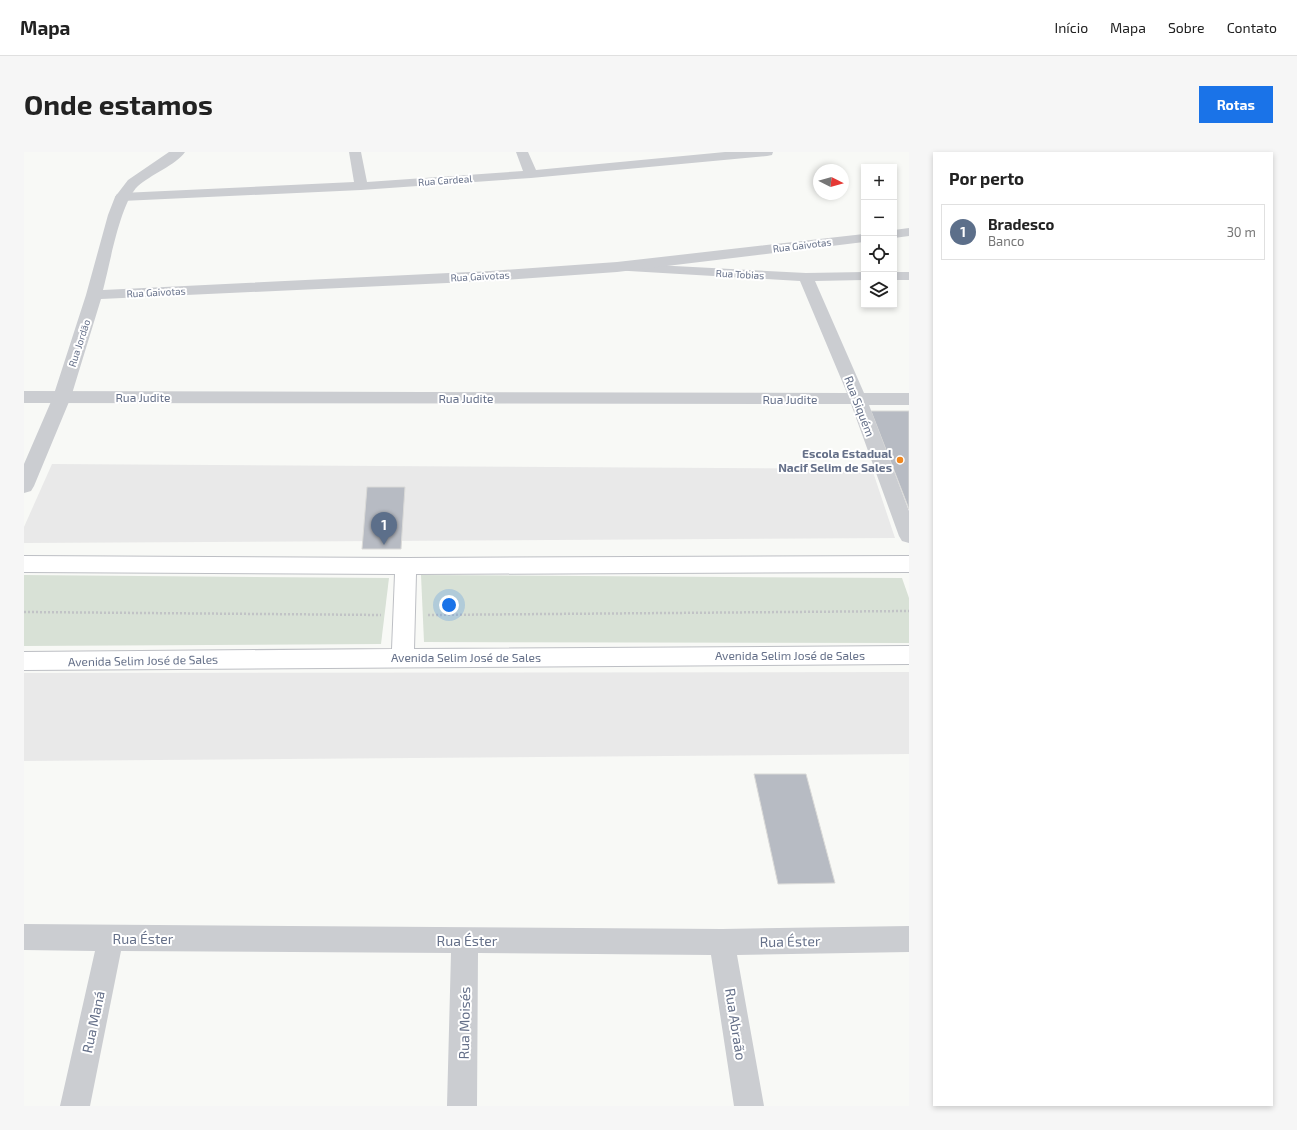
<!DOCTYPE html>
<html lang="pt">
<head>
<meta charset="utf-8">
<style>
  :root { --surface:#fff; --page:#f6f6f6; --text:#222; --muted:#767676; --line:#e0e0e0; --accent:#1a73e8 }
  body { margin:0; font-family:"Exo 2",sans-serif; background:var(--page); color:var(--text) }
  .controls { position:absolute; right:12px; top:12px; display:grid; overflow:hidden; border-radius:0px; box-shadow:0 2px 6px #0003 }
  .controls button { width:36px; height:36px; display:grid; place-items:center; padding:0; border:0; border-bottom:1px solid var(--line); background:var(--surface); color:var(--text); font:20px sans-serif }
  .compass { position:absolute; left:789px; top:12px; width:36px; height:36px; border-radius:50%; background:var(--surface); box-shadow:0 2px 6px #0003; rotate:96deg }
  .you { position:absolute; left:425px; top:453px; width:14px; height:14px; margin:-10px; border:3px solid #fff; border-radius:50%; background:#1a73e8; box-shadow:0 0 0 6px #1a73e833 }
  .badge { display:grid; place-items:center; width:26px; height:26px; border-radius:50%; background:var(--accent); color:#fff; font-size:13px; font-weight:700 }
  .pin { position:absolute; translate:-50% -33px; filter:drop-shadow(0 1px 2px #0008) }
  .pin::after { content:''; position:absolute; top:21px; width:14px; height:12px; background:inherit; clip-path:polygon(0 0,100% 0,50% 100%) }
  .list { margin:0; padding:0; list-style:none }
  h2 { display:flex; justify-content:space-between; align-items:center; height:52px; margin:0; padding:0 16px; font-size:17px }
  h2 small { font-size:13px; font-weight:400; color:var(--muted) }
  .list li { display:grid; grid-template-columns:26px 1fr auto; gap:12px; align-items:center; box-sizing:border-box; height:56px; margin:0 8px 8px; padding:0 8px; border:1px solid var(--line); border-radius:0px }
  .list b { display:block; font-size:15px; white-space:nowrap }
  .list p { margin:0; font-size:13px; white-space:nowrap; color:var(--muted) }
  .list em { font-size:13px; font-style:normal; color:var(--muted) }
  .icon { flex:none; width:22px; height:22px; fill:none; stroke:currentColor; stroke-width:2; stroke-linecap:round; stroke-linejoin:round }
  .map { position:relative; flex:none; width:885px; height:954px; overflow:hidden; border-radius:0px }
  header { display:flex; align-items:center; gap:24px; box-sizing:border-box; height:56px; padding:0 20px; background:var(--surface); border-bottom:1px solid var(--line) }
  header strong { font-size:19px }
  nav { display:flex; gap:22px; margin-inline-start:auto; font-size:14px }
  .intro { display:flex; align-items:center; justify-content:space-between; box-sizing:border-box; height:96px; padding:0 24px }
  h1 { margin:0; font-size:28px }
  .button { padding:10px 18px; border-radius:0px; background:var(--accent); color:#fff; font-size:14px; font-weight:700 }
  main { display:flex; gap:24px; padding:0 24px }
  aside { flex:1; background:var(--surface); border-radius:0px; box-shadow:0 2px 6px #0003 }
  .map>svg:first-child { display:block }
  .built { fill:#e9e9e9 }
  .green { fill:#d8e1d6 }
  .building { fill:#b7bbc3; stroke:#dadad8 }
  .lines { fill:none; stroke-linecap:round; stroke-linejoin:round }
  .primary-casing { stroke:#bdbfc4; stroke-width:2 }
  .path { stroke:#c1c3c6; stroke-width:2.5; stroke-dasharray:2 2; stroke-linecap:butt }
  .minor { fill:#cbcdd1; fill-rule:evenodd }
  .tertiary { fill:#cbcdd1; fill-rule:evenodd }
  .primary { fill:#fff; fill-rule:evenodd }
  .poi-dot { fill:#ef871f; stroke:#fff; stroke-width:1.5 }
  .labels { text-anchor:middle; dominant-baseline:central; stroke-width:4; stroke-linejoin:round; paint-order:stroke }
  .far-street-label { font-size:10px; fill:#657089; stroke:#fff }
  .street-label { font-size:12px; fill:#657089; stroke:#fff }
  .poi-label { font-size:12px; font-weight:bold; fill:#657089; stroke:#fff; text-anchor:end }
  .near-street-label { font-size:14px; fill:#657089; stroke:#fff }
</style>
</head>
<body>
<header>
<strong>Mapa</strong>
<nav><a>Início</a><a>Mapa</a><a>Sobre</a><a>Contato</a></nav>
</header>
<div class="intro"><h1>Onde estamos</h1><a class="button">Rotas</a></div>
<main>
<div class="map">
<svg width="885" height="954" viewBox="0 0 885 954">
  <rect width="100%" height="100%" fill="#f8f9f6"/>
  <g class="built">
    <polygon points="28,312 848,317 871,386 0,391 0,375"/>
    <polygon points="885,520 885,602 0,609 0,521"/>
  </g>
  <g class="green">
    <polygon points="0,423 365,426 357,492 0,494"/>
    <polygon points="397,423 878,426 885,446 885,491 400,490"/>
  </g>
  <g class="building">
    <polygon points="847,259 885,259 885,357"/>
    <polygon points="343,335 381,335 377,397 338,397"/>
    <polygon points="730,622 782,622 811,731 754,732"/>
  </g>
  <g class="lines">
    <defs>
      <polygon id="primary" points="0,404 382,406 885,404 885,420 392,422 390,497 885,494 885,512 0,518 0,500 368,497 371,422 0,420"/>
    </defs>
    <use href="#primary" class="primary-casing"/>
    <g class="path">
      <polyline points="0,460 357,463"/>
      <polyline points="404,463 885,459"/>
    </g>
    <g class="minor">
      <polygon points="325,0 337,0 343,30 499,19 492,0 504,0 512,18 701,0 749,0 748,3 743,4 507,26 337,38 98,49 93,48 91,45 93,42 98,41 330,30"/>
      <polygon points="593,111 782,121 840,120 840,128 791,129 840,241 885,241 885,253 845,253 885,359 885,391 878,389 875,384 827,252 0,251 0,239 823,241 776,129 588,118 586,115 588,112"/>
      <rect x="870" y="120" width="15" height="8"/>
      <polygon points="0,772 698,777 885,774 885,800 713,803 740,954 710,954 687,803 454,801 453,954 423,954 427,801 97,799 66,954 36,954 71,799 0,798"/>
    </g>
    <g class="tertiary">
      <path d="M145 0H161C152 13 126 23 114 34 96 51 86 112 79 138L466 119 593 110 840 82V90L593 120 466 129 77 147 47 245 10 334 7 339 0 341V312L29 245 62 143 84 63 91 45 104 28Z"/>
      <polygon points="885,76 885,84 870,86 870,78"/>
    </g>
    <use href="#primary" class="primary"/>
  </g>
  <circle class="poi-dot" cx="876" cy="308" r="4"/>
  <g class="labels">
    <g class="far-street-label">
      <text transform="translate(421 28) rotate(-4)">Rua Cardeal</text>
      <text transform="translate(778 93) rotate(-7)">Rua Gaivotas</text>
      <text transform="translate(716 122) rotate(3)">Rua Tobias</text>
      <text transform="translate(456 124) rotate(-3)">Rua Gaivotas</text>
      <text transform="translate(132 140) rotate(-3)">Rua Gaivotas</text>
      <text transform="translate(55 191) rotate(-72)">Rua Jordão</text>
    </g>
    <g class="street-label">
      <text x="119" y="245">Rua Judite</text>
      <text x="442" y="246">Rua Judite</text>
      <text x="766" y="247">Rua Judite</text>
      <text transform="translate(836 254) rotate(69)">Rua Siquém</text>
      <text x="766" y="503">Avenida Selim José de Sales</text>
      <text x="442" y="505">Avenida Selim José de Sales</text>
      <text transform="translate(119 508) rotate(-1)">Avenida Selim José de Sales</text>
    </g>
    <g class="poi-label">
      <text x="868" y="301">Escola Estadual<tspan x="868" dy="14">Nacif Selim de Sales</tspan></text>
    </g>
    <g class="near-street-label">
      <text x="119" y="786">Rua Éster</text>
      <text x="443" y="788">Rua Éster</text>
      <text transform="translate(766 789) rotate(-1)">Rua Éster</text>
      <text transform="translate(69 870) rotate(-78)">Rua Maná</text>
      <text transform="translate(440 871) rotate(-89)">Rua Moisés</text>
      <text transform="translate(712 872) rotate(81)">Rua Abraão</text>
    </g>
  </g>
</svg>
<div class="controls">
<button>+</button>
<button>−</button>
<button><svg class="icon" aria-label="locate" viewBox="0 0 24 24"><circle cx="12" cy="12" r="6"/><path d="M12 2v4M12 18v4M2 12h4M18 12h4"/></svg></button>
<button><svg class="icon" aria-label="layers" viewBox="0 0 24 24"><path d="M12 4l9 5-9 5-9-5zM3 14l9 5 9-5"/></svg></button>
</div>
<svg class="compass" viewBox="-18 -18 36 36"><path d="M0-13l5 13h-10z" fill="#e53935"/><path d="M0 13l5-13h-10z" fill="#767676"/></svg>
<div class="you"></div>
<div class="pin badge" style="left:360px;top:393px;background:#5c6f8a">1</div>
</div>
<aside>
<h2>Por perto<small></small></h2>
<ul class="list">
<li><span class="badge" style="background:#5c6f8a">1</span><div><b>Bradesco</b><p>Banco</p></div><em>30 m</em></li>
</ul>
</aside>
</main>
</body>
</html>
